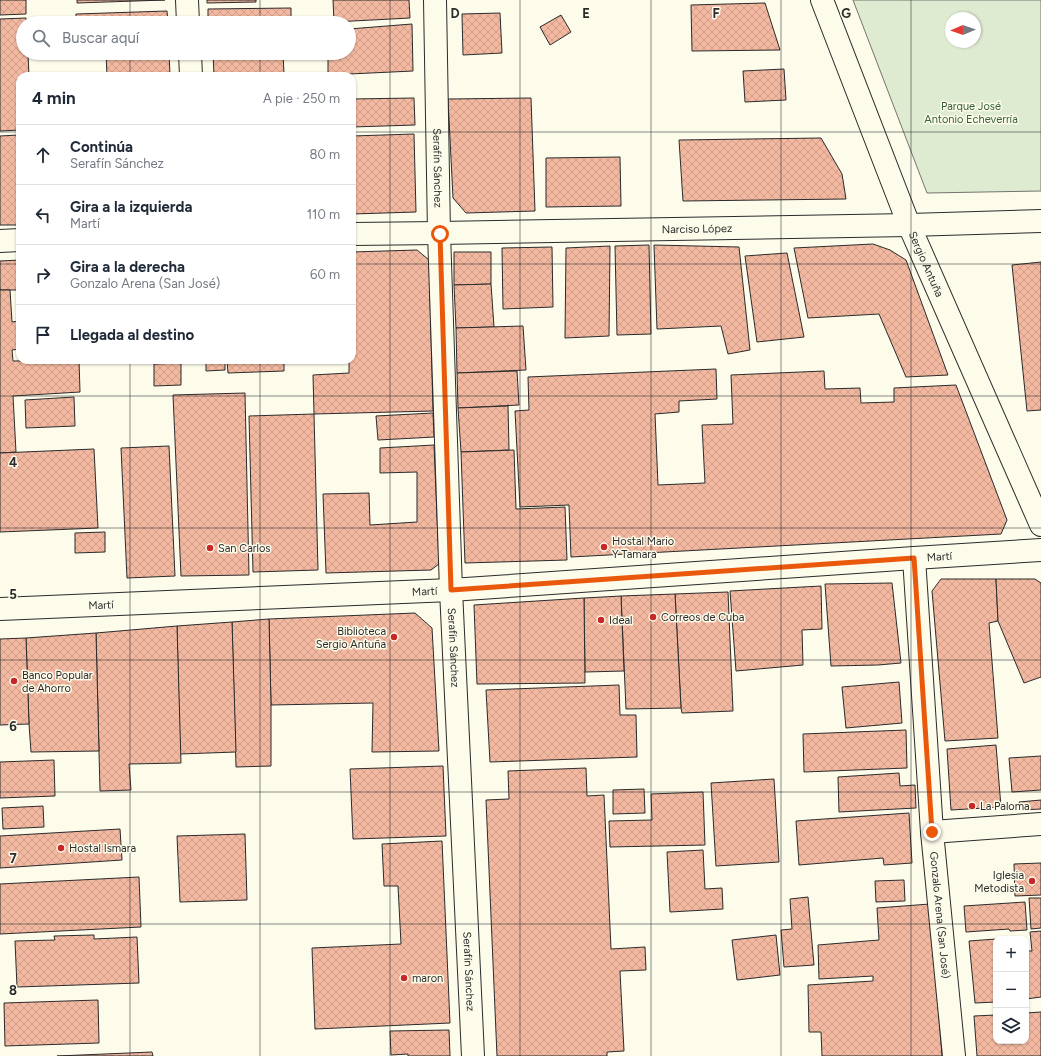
<!DOCTYPE html>
<html lang="es">
<head>
<meta charset="utf-8">
<style>
  :root { --surface:#fff; --page:#f2f2f3; --text:#1f2937; --muted:#747a83; --line:#e0e1e3 }
  body { margin:0; font-family:Figtree,sans-serif; background:var(--page); color:var(--text) }
  .controls { position:absolute; right:12px; bottom:12px; display:grid; overflow:hidden; border-radius:8px; box-shadow:0 1px 3px #0004 }
  .controls button { width:36px; height:36px; display:grid; place-items:center; padding:0; border:0; border-bottom:1px solid var(--line); background:var(--surface); color:var(--text); font:20px sans-serif }
  .compass { position:absolute; left:945px; top:12px; width:36px; height:36px; border-radius:50%; background:var(--surface); box-shadow:0 1px 3px #0004; rotate:268deg }
  .stop { position:absolute; width:12px; height:12px; margin:-9px; border:3px solid #ea580c; border-radius:50%; background:#fff }
  .stop.end { background:#ea580c; border-color:#fff; box-shadow:0 1px 4px #0008 }
  .list { margin:0; padding:0; list-style:none }
  h2 { display:flex; justify-content:space-between; align-items:center; height:52px; margin:0; padding:0 16px; font-size:17px }
  h2 small { font-size:13px; font-weight:400; color:var(--muted) }
  .list li { display:grid; grid-template-columns:26px 1fr auto; gap:12px; align-items:center; box-sizing:border-box; height:60px; padding:0 16px; border-top:1px solid var(--line) }
  .list b { display:block; font-size:15px; white-space:nowrap }
  .list p { margin:0; font-size:13px; white-space:nowrap; color:var(--muted) }
  .list em { font-size:13px; font-style:normal; color:var(--muted) }
  .icon { flex:none; width:22px; height:22px; fill:none; stroke:currentColor; stroke-width:2; stroke-linecap:round; stroke-linejoin:round }
  .map { position:relative; flex:none; width:1041px; height:1056px; overflow:hidden }
  .search { position:absolute; background:var(--surface); box-shadow:0 1px 3px #0004; left:16px; top:16px; width:340px; height:44px; display:flex; align-items:center; gap:10px; box-sizing:border-box; padding:0 14px; border-radius:22px; color:var(--muted); font-size:15px }
  .panel { position:absolute; background:var(--surface); box-shadow:0 1px 3px #0004; left:16px; top:72px; width:340px; height:292px; border-radius:12px }
  .map>svg:first-child { display:block }
  .green { fill:#deebd1; stroke:#74746e; fill-rule:evenodd }
  .building { fill:url(#building-cross-hatch); stroke:#2b2b2b }
  .lines { fill:none; stroke-linecap:round; stroke-linejoin:round }
  .street-casing { stroke:#2b2b2b; stroke-width:24 }
  .secondary-casing { stroke:#2b2b2b; stroke-width:24 }
  .primary-casing { stroke:#2b2b2b; stroke-width:24 }
  .street { stroke:#fdfbea; stroke-width:22 }
  .secondary { stroke:#fdfbea; stroke-width:22 }
  .primary { stroke:#fdfbea; stroke-width:22 }
  .route { stroke:#ea580c; stroke-width:5 }
  .grid { fill:none; stroke:#2b2b2b; stroke-width:1; stroke-opacity:0.55 }
  .poi-dot { fill:#c62828; stroke:#fdfbea; stroke-width:1.5 }
  .labels { text-anchor:middle; dominant-baseline:central; stroke-width:3; stroke-linejoin:round; paint-order:stroke }
  .park-label { font-size:11px; fill:#34623c; stroke:#fdfbea }
  .street-label { font-size:11px; fill:#2b2b2b; stroke:#fdfbea }
  .poi-label { font-size:11px; fill:#2b2b2b; stroke:#fdfbea; text-anchor:start }
  .grid-label { font-size:13px; text-anchor:middle; font-weight:bold; fill:#2b2b2b; stroke:#fdfbea; stroke-width:3; stroke-linejoin:round; paint-order:stroke }
</style>
</head>
<body>
<div class="map">
<svg width="1041" height="1056" viewBox="0 0 1041 1056">
  <defs>
    <pattern id="building-cross-hatch" width="8" height="8" patternUnits="userSpaceOnUse"><rect width="8" height="8" fill="#f2b8a0"/><path d="M0 0l8 8M0 8l8-8" fill="none" stroke="#d09e8a"/></pattern>
  </defs>
  <rect width="100%" height="100%" fill="#fdfbea"/>
  <path class="green" d="M853 0H1041V191L927 193ZM951 18H975V42H951Z"/>
  <g class="building">
    <polygon points="0,0 26,0 26,14 0,15"/>
    <polygon points="77,0 165,0 77,3"/>
    <polygon points="207,0 256,0 256,2 207,3"/>
    <polygon points="333,0 409,0 410,18 334,22"/>
    <polygon points="765,3 780,50 692,51 691,5"/>
    <polygon points="291,8 291,23 208,23 208,9"/>
    <polygon points="167,11 168,23 76,23 76,14"/>
    <polygon points="500,13 502,53 463,55 462,14"/>
    <polygon points="561,15 571,32 550,45 540,27"/>
    <polygon points="26,18 26,23 23,23 23,53 28,53 29,76 20,76 20,130 0,131 0,19"/>
    <polygon points="412,24 413,71 328,75 328,53 349,53 349,29"/>
    <polygon points="106,53 169,53 170,76 107,76"/>
    <polygon points="213,53 283,53 284,74 214,76"/>
    <polygon points="784,69 786,100 745,102 743,71"/>
    <polygon points="414,98 415,125 352,127 352,99"/>
    <polygon points="531,98 535,211 466,213 453,198 448,99"/>
    <polygon points="414,134 416,212 352,214 352,136"/>
    <polygon points="18,135 19,225 0,225 0,136"/>
    <polygon points="821,138 842,174 846,199 683,201 679,140"/>
    <polygon points="620,157 621,206 546,207 546,158"/>
    <polygon points="873,244 890,250 906,260 948,375 906,377 879,314 808,318 794,248"/>
    <polygon points="649,245 651,334 617,335 615,246"/>
    <polygon points="654,245 739,247 750,350 728,354 721,326 657,329"/>
    <polygon points="610,246 609,336 565,338 566,248"/>
    <polygon points="552,247 553,307 503,309 502,248"/>
    <polygon points="417,250 429,260 433,411 314,414 313,375 349,373 349,360 352,360 352,252"/>
    <polygon points="454,252 491,252 491,284 454,285"/>
    <polygon points="787,253 804,337 757,342 745,256"/>
    <polygon points="20,260 20,290 0,290 0,261"/>
    <polygon points="1041,262 1041,410 1027,411 1012,265"/>
    <polygon points="491,284 494,327 456,328 454,285"/>
    <polygon points="0,290 10,290 12,322 20,321 20,349 12,350 13,361 79,360 80,392 13,396 16,452 0,453"/>
    <polygon points="523,326 526,370 457,373 456,328"/>
    <polygon points="206,360 225,360 225,370 206,371"/>
    <polygon points="227,360 284,360 284,371 228,373"/>
    <polygon points="181,363 181,385 154,386 154,364"/>
    <polygon points="716,369 717,399 679,401 679,412 655,414 658,485 705,483 702,425 733,424 731,375 824,371 825,389 860,388 861,403 894,402 894,388 956,385 1007,520 1001,534 571,557 569,505 520,507 515,411 529,410 528,377"/>
    <polygon points="517,371 519,405 458,408 457,373"/>
    <polygon points="245,393 249,575 181,576 173,395"/>
    <polygon points="74,397 75,426 26,428 25,400"/>
    <polygon points="508,406 509,450 461,452 458,408"/>
    <polygon points="433,413 434,437 378,440 376,416"/>
    <polygon points="314,414 318,570 253,572 249,416"/>
    <polygon points="434,445 439,564 431,570 326,573 323,494 369,493 370,525 417,522 417,472 380,473 380,448"/>
    <polygon points="169,446 175,576 127,578 121,448"/>
    <polygon points="94,449 98,528 0,532 0,453"/>
    <polygon points="514,450 516,509 565,507 567,560 465,563 461,452"/>
    <polygon points="105,532 105,552 75,553 75,533"/>
    <polygon points="941,579 996,579 998,621 989,623 998,738 945,741 932,591"/>
    <polygon points="996,579 1035,579 1041,583 1041,677 1024,683 998,621"/>
    <polygon points="892,583 901,663 878,665 831,666 825,584"/>
    <polygon points="821,586 822,629 802,630 803,665 736,671 730,591"/>
    <polygon points="728,592 733,711 682,713 681,708 675,594"/>
    <polygon points="675,594 681,708 626,709 621,596"/>
    <polygon points="621,596 624,671 585,672 584,598"/>
    <polygon points="584,598 585,683 477,684 474,605"/>
    <polygon points="415,613 432,628 439,751 372,752 373,703 271,705 269,619"/>
    <polygon points="269,619 271,705 271,766 236,767 232,622"/>
    <polygon points="232,622 236,752 180,754 177,626"/>
    <polygon points="177,626 181,763 129,764 131,790 100,791 96,633"/>
    <polygon points="96,633 99,751 31,752 29,724 26,638"/>
    <polygon points="26,638 29,724 0,725 0,639"/>
    <polygon points="899,682 902,723 846,728 842,687"/>
    <polygon points="619,685 620,715 636,715 637,757 490,762 486,690"/>
    <polygon points="906,730 907,768 804,772 803,734"/>
    <polygon points="996,745 1001,807 951,810 947,749"/>
    <polygon points="1041,756 1041,790 1012,792 1009,758"/>
    <polygon points="54,760 55,796 0,798 0,762"/>
    <polygon points="443,766 446,836 353,839 350,769"/>
    <polygon points="586,768 587,796 604,795 611,949 645,947 646,970 620,971 624,1051 607,1052 607,1056 497,1056 486,800 509,799 508,771"/>
    <polygon points="899,773 900,786 915,785 916,808 839,812 838,777"/>
    <polygon points="774,779 779,862 716,866 711,783"/>
    <polygon points="644,789 645,813 613,814 613,790"/>
    <polygon points="703,792 705,845 610,847 609,821 652,820 651,794"/>
    <polygon points="1041,800 1041,809 1020,810 1019,802"/>
    <polygon points="43,806 44,827 3,829 2,808"/>
    <polygon points="909,813 912,863 884,865 883,858 799,865 796,821"/>
    <polygon points="120,829 122,860 0,868 0,836"/>
    <polygon points="245,834 247,900 180,902 177,836"/>
    <polygon points="442,841 450,1023 315,1029 312,948 401,944 398,886 384,886 382,844"/>
    <polygon points="703,850 705,889 722,888 723,909 670,912 667,852"/>
    <polygon points="1041,863 1041,895 1015,896 1014,864"/>
    <polygon points="139,877 141,927 0,934 0,884"/>
    <polygon points="904,880 905,901 876,902 875,881"/>
    <polygon points="808,897 814,965 784,967 781,930 792,929 790,899"/>
    <polygon points="1029,898 1041,898 1041,928 1031,929"/>
    <polygon points="1025,902 1027,930 1010,931 1009,929 966,932 964,906"/>
    <polygon points="930,904 942,1056 822,1056 821,1032 809,1032 808,985 873,981 873,976 819,979 818,945 879,940 877,908"/>
    <polygon points="1041,931 1041,997 1026,999 1026,951 1032,951 1030,932"/>
    <polygon points="94,935 94,939 137,937 139,983 17,987 15,941 55,940 54,936"/>
    <polygon points="776,935 780,975 737,980 732,940"/>
    <polygon points="996,939 996,1002 975,1003 969,941"/>
    <polygon points="98,1000 99,1043 5,1046 4,1003"/>
    <polygon points="1041,1012 1041,1056 977,1056 974,1016 996,1015 996,1041 1026,1041 1026,1013"/>
    <polygon points="449,1030 450,1056 408,1056 408,1054 391,1055 390,1031"/>
    <polygon points="152,1052 153,1056 57,1056"/>
  </g>
  <g class="lines">
    <defs>
      <g id="street">
        <polyline points="187,0 188,23"/>
        <path id="s1" d="M435 0 439 233 451 590 473 1056"/>
        <polyline points="190,53 191,76"/>
        <path id="s2" d="M914 558 932 832 954 1056"/>
        <polyline points="932,832 1041,824"/>
      </g>
      <g id="secondary">
        <path id="s3" d="M822 0 909 225 1041 525"/>
      </g>
      <g id="primary">
        <path id="s4" d="M352 234 439 233 909 225 1041 221"/>
        <polyline points="0,241 20,240"/>
        <path id="s5" d="M0 609 451 590 914 558 1041 550"/>
      </g>
    </defs>
    <use href="#street" class="street-casing"/>
    <use href="#secondary" class="secondary-casing"/>
    <use href="#primary" class="primary-casing"/>
    <use href="#street" class="street"/>
    <use href="#secondary" class="secondary"/>
    <use href="#primary" class="primary"/>
  </g>
  <g class="lines">
    <polyline class="route" points="440,234 451,590 914,558 932,832"/>
  </g>
  <path class="grid" d="M130 0V23M260 0V23M390 0V1056M520 0V1056M651 0V1056M781 0V1056M911 0V1056M130 53V76M260 53V76M0 132H20M352 132H1041M0 264H20M352 264H1041M130 360V1056M260 360V1056M0 396H1041M0 528H1041M0 660H1041M0 792H1041M0 924H1041"/>
  <g class="poi-dot">
    <circle cx="604" cy="547" r="4"/>
    <circle cx="210" cy="548" r="4"/>
    <circle cx="653" cy="617" r="4"/>
    <circle cx="601" cy="620" r="4"/>
    <circle cx="394" cy="637" r="4"/>
    <circle cx="14" cy="681" r="4"/>
    <circle cx="972" cy="806" r="4"/>
    <circle cx="61" cy="848" r="4"/>
    <circle cx="1032" cy="881" r="4"/>
    <circle cx="404" cy="978" r="4"/>
  </g>
  <g class="labels">
    <g class="park-label">
      <text x="971" y="106">Parque José<tspan x="971" dy="13">Antonio Echeverría</tspan></text>
    </g>
    <g class="street-label">
      <text stroke="none"><textPath href="#s1" startOffset="168">Serafín Sánchez</textPath></text>
      <text stroke="none"><textPath href="#s4" startOffset="345">Narciso López</textPath></text>
      <text stroke="none"><textPath href="#s3" startOffset="284">Sergio Antuña</textPath></text>
      <text stroke="none"><textPath href="#s5" startOffset="941">Martí</textPath></text>
      <text stroke="none"><textPath href="#s5" startOffset="425">Martí</textPath></text>
      <text stroke="none"><textPath href="#s5" startOffset="101">Martí</textPath></text>
      <text stroke="none"><textPath href="#s1" startOffset="648">Serafín Sánchez</textPath></text>
      <text stroke="none"><textPath href="#s2" startOffset="358">Gonzalo Arena (San José)</textPath></text>
      <text stroke="none"><textPath href="#s1" startOffset="972">Serafín Sánchez</textPath></text>
    </g>
    <g class="poi-label">
      <text x="612" y="541">Hostal Mario<tspan x="612" dy="13">Y Tamara</tspan></text>
      <text x="218" y="548">San Carlos</text>
      <text x="661" y="617">Correos de Cuba</text>
      <text x="609" y="620">Ideal</text>
      <text x="386" y="631" text-anchor="end">Biblioteca<tspan x="386" dy="13">Sergio Antuña</tspan></text>
      <text x="22" y="675">Banco Popular<tspan x="22" dy="13">de Ahorro</tspan></text>
      <text x="980" y="806">La Paloma</text>
      <text x="69" y="848">Hostal Ismara</text>
      <text x="1024" y="875" text-anchor="end">Iglesia<tspan x="1024" dy="13">Metodista</tspan></text>
      <text x="412" y="978">maron</text>
    </g>
  </g>
  <g class="grid-label">
    <text x="455" y="18">D</text>
    <text x="586" y="18">E</text>
    <text x="716" y="18">F</text>
    <text x="846" y="18">G</text>
    <text x="13" y="467">4</text>
    <text x="13" y="599">5</text>
    <text x="13" y="731">6</text>
    <text x="13" y="863">7</text>
    <text x="13" y="995">8</text>
  </g>
</svg>
<div class="controls">
<button>+</button>
<button>−</button>
<button><svg class="icon" aria-label="layers" viewBox="0 0 24 24"><path d="M12 4l9 5-9 5-9-5zM3 14l9 5 9-5"/></svg></button>
</div>
<svg class="compass" viewBox="-18 -18 36 36"><path d="M0-13l5 13h-10z" fill="#e53935"/><path d="M0 13l5-13h-10z" fill="#747a83"/></svg>
<div class="stop" style="left:440px;top:234px"></div>
<div class="stop end" style="left:932px;top:832px"></div>
<div class="search"><svg class="icon" aria-label="search" viewBox="0 0 24 24"><circle cx="10" cy="10" r="6"/><path d="M15 15l6 6"/></svg>Buscar aquí</div>
<section class="panel">
<h2>4 min<small>A pie · 250 m</small></h2>
<ul class="list">
<li><svg class="icon" aria-label="ahead" viewBox="0 0 24 24"><path d="M12 20V5M6 11l6-6 6 6"/></svg><div><b>Continúa</b><p>Serafín Sánchez</p></div><em>80 m</em></li>
<li><svg class="icon" aria-label="left" viewBox="0 0 24 24"><path d="M17 20v-9H6M10 6l-5 5 5 5"/></svg><div><b>Gira a la izquierda</b><p>Martí</p></div><em>110 m</em></li>
<li><svg class="icon" aria-label="right" viewBox="0 0 24 24"><path d="M7 20v-9h11M14 6l5 5-5 5"/></svg><div><b>Gira a la derecha</b><p>Gonzalo Arena (San José)</p></div><em>60 m</em></li>
<li><svg class="icon" aria-label="arrive" viewBox="0 0 24 24"><path d="M6 21V4h12l-3 4 3 4H6"/></svg><div><b>Llegada al destino</b></div></li>
</ul>
</section>
</div>
</body>
</html>
